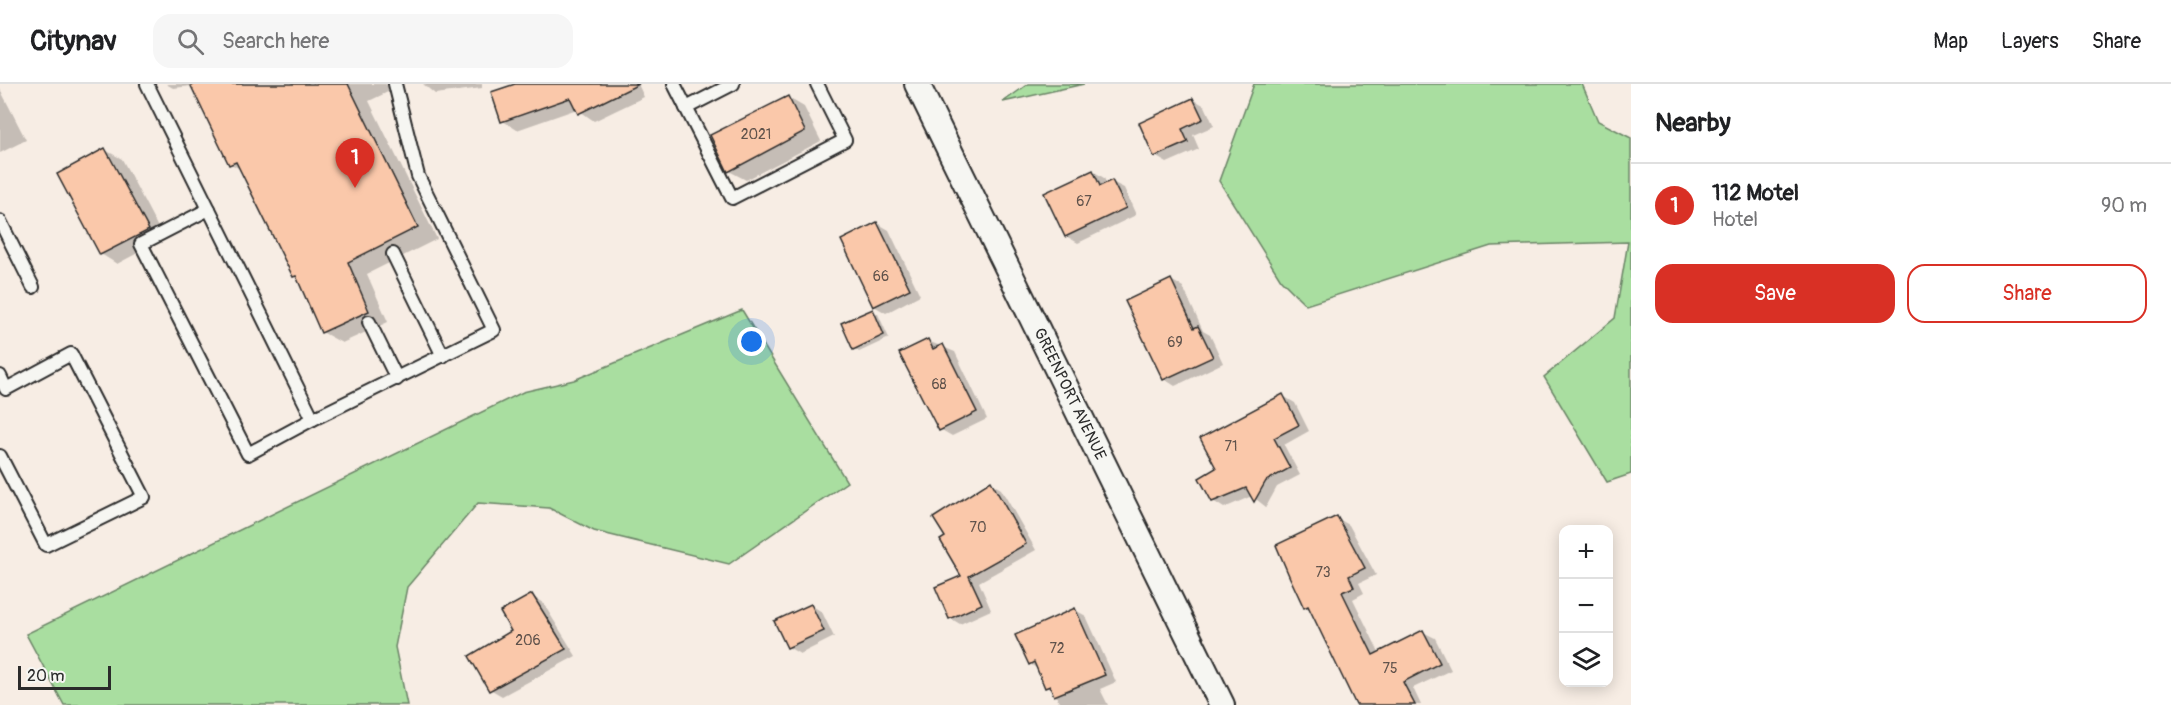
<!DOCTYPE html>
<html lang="en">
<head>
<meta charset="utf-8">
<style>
  :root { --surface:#fff; --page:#f6f6f6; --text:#202124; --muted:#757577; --line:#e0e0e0; --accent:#d93025 }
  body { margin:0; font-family:Pangolin,sans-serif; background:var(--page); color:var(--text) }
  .controls { position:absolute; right:18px; bottom:18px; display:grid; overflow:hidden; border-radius:12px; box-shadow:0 3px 15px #0003 }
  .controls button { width:54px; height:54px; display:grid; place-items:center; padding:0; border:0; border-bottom:2px solid var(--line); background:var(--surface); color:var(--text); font:30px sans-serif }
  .scale { position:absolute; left:18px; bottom:15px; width:93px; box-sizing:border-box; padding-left:6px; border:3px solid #2b2b2b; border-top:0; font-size:16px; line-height:21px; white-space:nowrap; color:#2b2b2b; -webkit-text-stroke:4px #f6f6f2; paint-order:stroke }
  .you { position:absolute; left:752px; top:258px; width:21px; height:21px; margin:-15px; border:4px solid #fff; border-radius:50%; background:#1a73e8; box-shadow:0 0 0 9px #1a73e833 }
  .badge { display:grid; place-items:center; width:39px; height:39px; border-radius:50%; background:var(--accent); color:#fff; font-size:20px; font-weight:700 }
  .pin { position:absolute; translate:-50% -50px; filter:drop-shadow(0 2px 3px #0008) }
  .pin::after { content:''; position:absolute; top:32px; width:21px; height:18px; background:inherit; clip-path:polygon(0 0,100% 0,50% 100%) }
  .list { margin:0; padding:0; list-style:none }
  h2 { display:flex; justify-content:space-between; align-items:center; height:78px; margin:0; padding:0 24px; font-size:26px }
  h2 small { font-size:20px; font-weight:400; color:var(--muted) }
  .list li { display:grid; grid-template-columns:39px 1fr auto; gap:18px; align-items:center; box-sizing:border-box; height:84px; padding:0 24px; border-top:2px solid var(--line) }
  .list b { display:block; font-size:22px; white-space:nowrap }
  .list p { margin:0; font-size:20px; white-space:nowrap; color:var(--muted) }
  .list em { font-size:20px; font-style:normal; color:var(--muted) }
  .actions { display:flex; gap:12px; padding:18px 24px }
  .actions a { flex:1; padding:14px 0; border:2px solid var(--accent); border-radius:18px; text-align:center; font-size:21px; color:var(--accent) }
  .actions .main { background:var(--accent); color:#fff }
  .icon { flex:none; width:33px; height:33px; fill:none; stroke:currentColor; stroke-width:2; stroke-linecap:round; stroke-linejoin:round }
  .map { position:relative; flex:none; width:1631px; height:621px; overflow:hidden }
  header { display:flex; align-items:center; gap:36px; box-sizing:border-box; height:84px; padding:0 30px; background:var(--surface); border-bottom:2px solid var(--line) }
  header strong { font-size:28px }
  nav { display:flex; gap:33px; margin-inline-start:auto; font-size:21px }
  .search { width:420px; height:54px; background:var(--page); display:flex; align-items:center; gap:15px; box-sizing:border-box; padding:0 21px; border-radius:18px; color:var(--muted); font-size:22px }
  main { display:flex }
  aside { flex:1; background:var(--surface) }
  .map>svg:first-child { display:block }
  .green { fill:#a9dea0; stroke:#6a8466; stroke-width:1.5 }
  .shadow { fill:#0003 }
  .building { fill:#fac8aa; stroke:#2b2b2b; stroke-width:1.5 }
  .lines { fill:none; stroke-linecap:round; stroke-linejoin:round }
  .lane-casing { stroke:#2b2b2b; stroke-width:16 }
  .street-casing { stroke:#2b2b2b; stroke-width:28 }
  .lane { stroke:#f6f6f2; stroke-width:12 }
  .street { stroke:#f6f6f2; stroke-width:24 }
  .labels { text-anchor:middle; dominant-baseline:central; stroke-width:6; stroke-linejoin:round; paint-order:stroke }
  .number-label { font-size:14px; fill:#5f524b }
  .street-label { font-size:16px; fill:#2b2b2b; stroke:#f6f6f2 }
</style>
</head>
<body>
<header>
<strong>Citynav</strong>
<div class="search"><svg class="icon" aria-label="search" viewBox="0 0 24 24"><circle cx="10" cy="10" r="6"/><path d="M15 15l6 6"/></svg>Search here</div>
<nav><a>Map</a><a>Layers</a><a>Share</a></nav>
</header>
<main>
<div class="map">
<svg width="1631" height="621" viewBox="0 0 1631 621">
  <rect width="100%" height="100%" fill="#f7ede4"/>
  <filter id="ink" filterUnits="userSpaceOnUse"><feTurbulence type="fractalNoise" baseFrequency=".0167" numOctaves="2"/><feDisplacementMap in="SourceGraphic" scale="12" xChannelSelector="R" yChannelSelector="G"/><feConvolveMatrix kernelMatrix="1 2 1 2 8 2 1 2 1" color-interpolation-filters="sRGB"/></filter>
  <g filter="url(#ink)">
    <g class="green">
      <polygon points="1028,0 1084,0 1003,18"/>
      <polygon points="1254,0 1582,0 1598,37 1631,54 1631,390 1607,398 1544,293 1615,234 1628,158 1491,162 1306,221 1281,196 1219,97"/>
      <polygon points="742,226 847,398 729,480 594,447 549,424 478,419 407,503 395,563 407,621 64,621 26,550 523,308 574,296"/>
    </g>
    <g class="shadow">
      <polygon points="166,0 386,0 390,7 369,17 437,155 367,190 388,238 342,259 322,248 299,195 294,192 242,86 231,80 192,2 173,4"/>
      <polygon points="423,0 482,0 482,4 435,10"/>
      <polygon points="520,0 638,0 644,13 594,37 577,25 517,46 503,37"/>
      <polygon points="0,5 26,56 0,69"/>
      <polygon points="787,13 804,23 821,57 746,96 729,87"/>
      <polygon points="1193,15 1205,22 1214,42 1193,51 1199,65 1167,79 1155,72 1141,40"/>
      <polygon points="105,66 122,75 164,155 117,180 101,170"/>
      <polygon points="1093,87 1104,94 1107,100 1112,98 1124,104 1136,131 1078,159 1066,152"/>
      <polygon points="877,139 889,146 920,211 886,229 874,222"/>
      <polygon points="1171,196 1183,203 1203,247 1210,251 1223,279 1175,302 1164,295"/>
      <polygon points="873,227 878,230 889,254 859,268 854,264"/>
      <polygon points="928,257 955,268 987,335 952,352 940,345"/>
      <polygon points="1283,312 1295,319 1309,347 1284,361 1300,391 1277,403 1266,423 1252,412 1224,424 1213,417"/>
      <polygon points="991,399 1001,405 1036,466 979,498 991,526 960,540 950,534 963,493 947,454"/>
      <polygon points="1337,434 1349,441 1376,491 1359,499 1364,509 1353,515 1380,570 1423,548 1435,554 1451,586 1413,604 1421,621 1358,621 1313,527 1305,523"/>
      <polygon points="532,512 543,519 576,572 502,612 490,605 513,548"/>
      <polygon points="811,521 822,528 834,553 800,570 788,563"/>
      <polygon points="1075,526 1086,532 1116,598 1100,605 1108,621 1060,621 1054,607 1046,603 1038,585 1030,580"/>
    </g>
    <g class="building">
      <polygon points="190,0 348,0 418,143 348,178 369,227 321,249 296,192 293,193 236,78 229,81"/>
      <polygon points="515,0 639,0 578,30 570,14 501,38 491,8"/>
      <polygon points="788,12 805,47 728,88 710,51"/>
      <polygon points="1193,14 1203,35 1182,45 1188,58 1154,73 1139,39"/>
      <polygon points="105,64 149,146 100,171 57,90"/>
      <polygon points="1093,86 1100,102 1112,96 1126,124 1065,153 1044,109"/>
      <polygon points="877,138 910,205 873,223 841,156"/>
      <polygon points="1171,195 1194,244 1198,242 1213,273 1163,296 1125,217"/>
      <polygon points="873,225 884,251 853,266 841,239"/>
      <polygon points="928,255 933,265 943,260 977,328 939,347 899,269"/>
      <polygon points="1283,310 1299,341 1274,354 1290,384 1266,397 1254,418 1246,404 1212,418 1199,394 1216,384 1200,354"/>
      <polygon points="991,397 1026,460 969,492 982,520 949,535 935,503 961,492 940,456 945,453 933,434"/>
      <polygon points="1337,432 1365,484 1349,492 1354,503 1342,508 1373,571 1423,546 1440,579 1403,598 1415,621 1356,621 1308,522 1304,524 1290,494 1276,461"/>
      <polygon points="532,510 566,565 489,607 469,572 511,547 500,528"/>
      <polygon points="811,520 824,547 787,564 774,537"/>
      <polygon points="1075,524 1105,591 1054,612 1050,602 1045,604 1034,578 1029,581 1015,551"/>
    </g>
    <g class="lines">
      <defs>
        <g id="lane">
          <polyline points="147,0 313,335 494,246 418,92 395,0"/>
          <polyline points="674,0 732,114 845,56 817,0"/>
          <polyline points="686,24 733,0"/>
          <polyline points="209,125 141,160 248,370 313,335"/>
          <polyline points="0,137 33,203"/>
          <polyline points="393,170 443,272"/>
          <polyline points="369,238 397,295"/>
          <polyline points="0,292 6,305 71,270 144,413 46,461 0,372"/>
        </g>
        <polyline id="street" points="917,0 1222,621"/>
      </defs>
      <use href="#lane" class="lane-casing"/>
      <use href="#street" class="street-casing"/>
      <use href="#lane" class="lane"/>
      <use href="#street" class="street"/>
    </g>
  </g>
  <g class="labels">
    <g class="number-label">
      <text x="756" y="50">2021</text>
      <text x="1084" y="117">67</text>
      <text x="881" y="192">66</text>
      <text x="1175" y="258">69</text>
      <text x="939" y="300">68</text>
      <text x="1231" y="362">71</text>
      <text x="978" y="443">70</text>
      <text x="1323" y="488">73</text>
      <text x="528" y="556">206</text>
      <text x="1057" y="564">72</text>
      <text x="1390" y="584">75</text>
    </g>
    <g class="street-label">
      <text transform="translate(1070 310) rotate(64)">GREENPORT AVENUE</text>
    </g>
  </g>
</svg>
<div class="controls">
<button>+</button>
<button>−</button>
<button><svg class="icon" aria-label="layers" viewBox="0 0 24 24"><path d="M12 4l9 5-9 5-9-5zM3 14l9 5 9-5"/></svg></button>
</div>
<div class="scale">20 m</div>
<div class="you"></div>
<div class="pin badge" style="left:355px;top:104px">1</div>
</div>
<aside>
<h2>Nearby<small></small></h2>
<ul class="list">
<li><span class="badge">1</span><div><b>112 Motel</b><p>Hotel</p></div><em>90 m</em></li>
</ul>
<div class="actions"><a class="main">Save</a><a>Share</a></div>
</aside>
</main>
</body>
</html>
